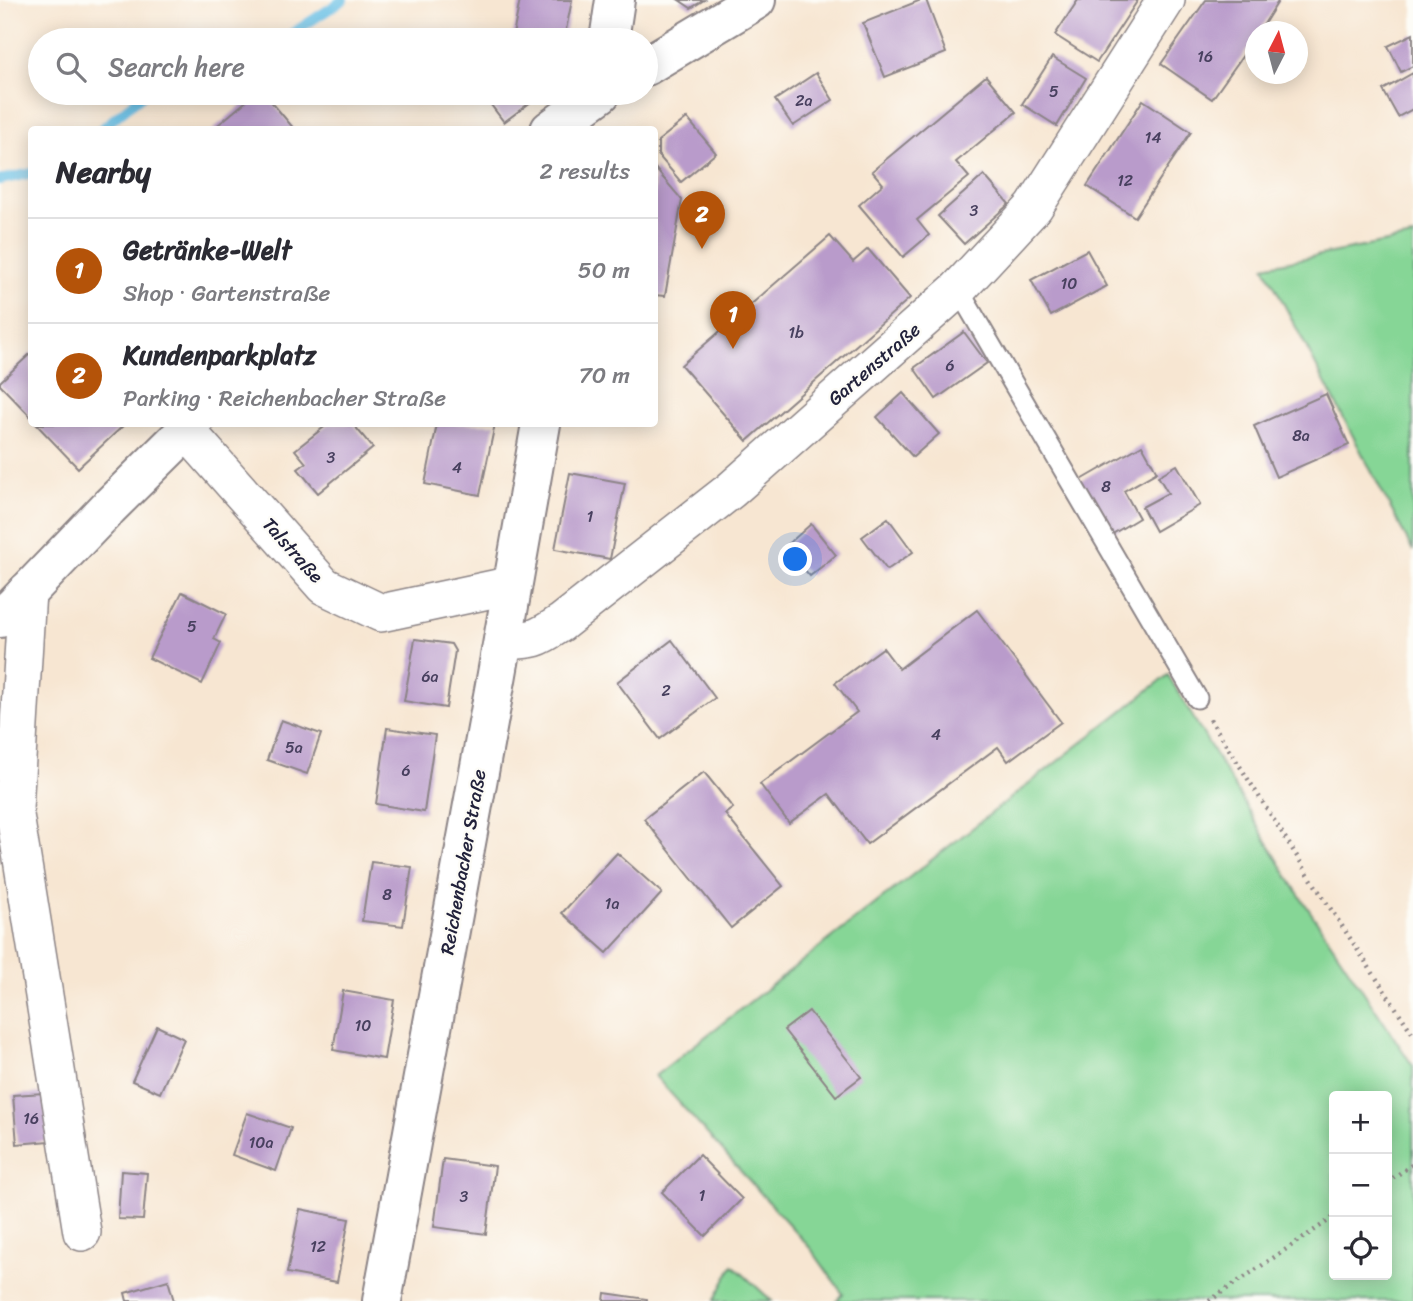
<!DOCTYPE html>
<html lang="en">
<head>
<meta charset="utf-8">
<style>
  :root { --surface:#fff; --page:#f7f7f7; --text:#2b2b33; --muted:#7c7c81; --line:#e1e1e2; --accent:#b45309 }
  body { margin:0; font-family:Sriracha,sans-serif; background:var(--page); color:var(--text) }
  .controls { position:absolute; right:21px; bottom:21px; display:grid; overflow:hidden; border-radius:7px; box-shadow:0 4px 18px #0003 }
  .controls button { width:63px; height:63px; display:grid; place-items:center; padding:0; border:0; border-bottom:2px solid var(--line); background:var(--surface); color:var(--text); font:35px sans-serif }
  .compass { position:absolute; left:1245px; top:21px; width:63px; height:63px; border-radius:50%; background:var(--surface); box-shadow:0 4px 18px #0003; rotate:6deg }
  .you { position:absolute; left:796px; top:560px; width:24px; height:24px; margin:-18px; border:5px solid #fff; border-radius:50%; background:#1a73e8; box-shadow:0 0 0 10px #1a73e833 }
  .badge { display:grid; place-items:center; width:46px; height:46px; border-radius:50%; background:var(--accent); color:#fff; font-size:23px; font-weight:700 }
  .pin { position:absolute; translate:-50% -58px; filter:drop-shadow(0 2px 4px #0008) }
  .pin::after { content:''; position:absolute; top:37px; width:24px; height:21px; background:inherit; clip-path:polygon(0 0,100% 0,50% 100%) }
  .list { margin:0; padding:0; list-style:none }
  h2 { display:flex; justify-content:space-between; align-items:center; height:91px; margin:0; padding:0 28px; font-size:30px }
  h2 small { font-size:23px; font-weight:400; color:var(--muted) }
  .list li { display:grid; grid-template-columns:46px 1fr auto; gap:21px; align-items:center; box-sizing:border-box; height:105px; padding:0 28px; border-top:2px solid var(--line) }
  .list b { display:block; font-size:26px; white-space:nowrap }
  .list p { margin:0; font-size:23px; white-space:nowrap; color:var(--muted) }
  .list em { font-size:23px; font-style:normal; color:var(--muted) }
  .icon { flex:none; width:38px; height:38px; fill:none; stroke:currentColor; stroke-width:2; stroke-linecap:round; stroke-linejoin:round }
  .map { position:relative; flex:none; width:1413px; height:1301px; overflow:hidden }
  .search { position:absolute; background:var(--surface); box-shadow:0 4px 18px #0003; left:28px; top:28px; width:630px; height:77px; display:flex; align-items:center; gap:18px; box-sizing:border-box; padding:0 24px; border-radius:38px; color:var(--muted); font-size:26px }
  .panel { position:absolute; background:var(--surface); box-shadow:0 4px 18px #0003; left:28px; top:126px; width:630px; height:301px; border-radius:7px }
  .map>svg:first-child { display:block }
  .green { fill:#86d696; stroke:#547c68; stroke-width:2; fill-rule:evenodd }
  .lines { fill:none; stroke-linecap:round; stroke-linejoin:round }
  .stream { stroke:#68bfe5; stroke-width:10 }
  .building { fill:#b99bcb }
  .lane-casing { stroke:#8c8486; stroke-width:23 }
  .street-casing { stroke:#8c8486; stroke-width:40 }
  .secondary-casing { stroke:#8c8486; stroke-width:42 }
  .path { stroke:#8c8486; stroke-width:4.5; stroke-dasharray:2 5; stroke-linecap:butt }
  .lane { stroke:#fff; stroke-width:19 }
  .street { stroke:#fff; stroke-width:37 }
  .secondary { stroke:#fff; stroke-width:38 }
  .labels { text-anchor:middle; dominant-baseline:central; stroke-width:5; stroke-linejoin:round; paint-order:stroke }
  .number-label { font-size:16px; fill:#48405f }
  .street-label { font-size:19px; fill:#22223b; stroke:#fdfcf7 }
</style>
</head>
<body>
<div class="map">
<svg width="1413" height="1301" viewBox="0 0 1413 1301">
  <rect width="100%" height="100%" fill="#fdfcf7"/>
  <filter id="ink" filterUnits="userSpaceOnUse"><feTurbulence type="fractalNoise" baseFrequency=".0143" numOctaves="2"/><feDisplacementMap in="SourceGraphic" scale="14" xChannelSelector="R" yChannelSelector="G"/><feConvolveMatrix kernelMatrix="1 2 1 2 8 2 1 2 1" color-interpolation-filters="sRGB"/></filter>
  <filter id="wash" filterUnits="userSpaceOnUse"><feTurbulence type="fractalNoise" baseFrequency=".00686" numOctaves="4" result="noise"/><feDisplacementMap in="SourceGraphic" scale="28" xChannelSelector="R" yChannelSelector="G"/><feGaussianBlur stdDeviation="1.57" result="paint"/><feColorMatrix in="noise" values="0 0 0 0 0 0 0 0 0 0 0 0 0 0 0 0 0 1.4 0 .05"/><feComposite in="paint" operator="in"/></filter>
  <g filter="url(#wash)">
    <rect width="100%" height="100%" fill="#f7e6d2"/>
    <g class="green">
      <polygon points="1413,237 1413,551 1264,266"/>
      <path d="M1168 675 1294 887 1413 1066V1301H837L843 1294 811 1249 655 1076ZM1334 1096H1387V1275H1334Z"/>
      <polygon points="733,1265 772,1301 714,1301"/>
    </g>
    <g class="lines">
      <g class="stream">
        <polyline points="282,40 343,0"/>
        <polyline points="100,130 145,93"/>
        <polyline points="0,180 32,173"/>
      </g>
    </g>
    <g id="blocks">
      <g class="building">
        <polygon points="520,0 572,0 564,40 512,40"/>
        <polygon points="679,0 704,0 691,8"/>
        <polygon points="921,0 926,0 946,53 885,77 863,23"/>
        <polygon points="1078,0 1138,0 1097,62 1055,35"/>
        <polygon points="1206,0 1279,0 1259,32 1256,32 1256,37 1212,99 1161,64"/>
        <polygon points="1413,34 1413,66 1401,72 1388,46"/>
        <polygon points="1052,57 1086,78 1057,126 1022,104"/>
        <polygon points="816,73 833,100 793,126 775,100"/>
        <polygon points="1413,73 1413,109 1398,117 1383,90"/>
        <polygon points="986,76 1016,112 956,162 969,177 917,220 929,235 903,257 859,205 883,184 872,171"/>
        <polygon points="256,93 264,93 295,130 212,130"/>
        <polygon points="482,93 543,93 504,122"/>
        <polygon points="1143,100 1191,132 1135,217 1087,186"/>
        <polygon points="687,118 716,153 681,182 658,155 658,141"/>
        <polygon points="654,167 682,200 665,296 654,295"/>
        <polygon points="984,175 1009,204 964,244 938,216"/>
        <polygon points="830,236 853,262 868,249 910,298 747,441 681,365"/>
        <polygon points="1087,250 1107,286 1051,316 1031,280"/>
        <polygon points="964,332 987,363 936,399 914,368"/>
        <polygon points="32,352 32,418 0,385 0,382"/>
        <polygon points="903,393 939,434 913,457 877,417"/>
        <polygon points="1326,394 1349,445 1276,477 1254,426"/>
        <polygon points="36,424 125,424 78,468"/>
        <polygon points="328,424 353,424 373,448 318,493 298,469 306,463 295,450"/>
        <polygon points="437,424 495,424 480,495 425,484"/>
        <polygon points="1142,445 1157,472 1124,491 1139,518 1109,536 1078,482"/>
        <polygon points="1177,465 1200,505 1155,531 1142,507 1168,493 1158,476"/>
        <polygon points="570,473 625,483 610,559 555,549"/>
        <polygon points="888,518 913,552 887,570 862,537"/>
        <polygon points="811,524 836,555 810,576 785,547"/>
        <polygon points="182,592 226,614 214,639 221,643 202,684 149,658"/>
        <polygon points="977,610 1061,722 1008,761 998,747 867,844 829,794 789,823 760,784 857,712 835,683 883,648 899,669"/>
        <polygon points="415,639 451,644 455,651 446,708 404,701"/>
        <polygon points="672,640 715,698 660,739 617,682"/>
        <polygon points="281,720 321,734 307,774 267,760"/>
        <polygon points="387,728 435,735 424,812 376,804"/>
        <polygon points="704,772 733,808 725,814 783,886 731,928 644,819"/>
        <polygon points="617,853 662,893 607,953 562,913"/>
        <polygon points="371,862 412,867 403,926 362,921"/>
        <polygon points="343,991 394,1000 384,1059 333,1050"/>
        <polygon points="809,1011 861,1077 836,1096 784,1030"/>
        <polygon points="157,1026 184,1039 160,1093 132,1081"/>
        <polygon points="44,1093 49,1141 17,1144 13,1095"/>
        <polygon points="247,1113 291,1128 276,1171 232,1155"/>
        <polygon points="699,1155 742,1199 705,1236 662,1192"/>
        <polygon points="443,1159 495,1166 486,1234 434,1227"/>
        <polygon points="121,1171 147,1173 143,1220 118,1219"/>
        <polygon points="300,1209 349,1219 337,1282 287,1273"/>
        <polygon points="168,1280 174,1301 127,1301 125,1293"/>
        <polygon points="605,1293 647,1299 647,1301 604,1301"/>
      </g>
    </g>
  </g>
  <g filter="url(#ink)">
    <use href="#blocks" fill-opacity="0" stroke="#8c8486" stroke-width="2"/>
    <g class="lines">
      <defs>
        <polyline id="lane" points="958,289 1197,698"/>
        <g id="street">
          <polyline points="186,430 324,586 381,613 512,585"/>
          <polyline points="27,591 14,809 82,1232"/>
          <path d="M503 640C533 641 537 639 561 623L731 490 958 289 1034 207 1166 0"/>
        </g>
        <g id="secondary">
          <polyline points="609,40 615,0"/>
          <polyline points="646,66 756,0"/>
          <polyline points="550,130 601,93"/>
          <polyline points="0,618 14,606 109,507 193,424"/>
          <polyline points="382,1301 497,674 541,424"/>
        </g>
      </defs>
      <use href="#lane" class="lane-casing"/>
      <use href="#street" class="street-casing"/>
      <use href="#secondary" class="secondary-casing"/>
      <g class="path">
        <polyline points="1210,719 1317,888 1413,1034"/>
        <polyline points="1387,1182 1413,1164"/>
        <polyline points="1209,1301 1334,1217"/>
      </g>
      <use href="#lane" class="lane"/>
      <use href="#street" class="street"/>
      <use href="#secondary" class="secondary"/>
    </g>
  </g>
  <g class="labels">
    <g class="number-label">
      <text x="1205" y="56">16</text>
      <text x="1054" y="91">5</text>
      <text x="804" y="100">2a</text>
      <text x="1153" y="137">14</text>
      <text x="1125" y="180">12</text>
      <text x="974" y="210">3</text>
      <text x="1069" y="283">10</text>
      <text x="796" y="332">1b</text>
      <text x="950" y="365">6</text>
      <text x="1301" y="435">8a</text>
      <text x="331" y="457">3</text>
      <text x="457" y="467">4</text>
      <text x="1106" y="486">8</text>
      <text x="590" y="516">1</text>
      <text x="192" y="626">5</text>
      <text x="430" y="676">6a</text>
      <text x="666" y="690">2</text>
      <text x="936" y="734">4</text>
      <text x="294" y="747">5a</text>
      <text x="406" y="770">6</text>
      <text x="387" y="894">8</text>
      <text x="612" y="903">1a</text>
      <text x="363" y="1025">10</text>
      <text x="31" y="1118">16</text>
      <text x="261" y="1142">10a</text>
      <text x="702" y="1195">1</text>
      <text x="464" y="1196">3</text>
      <text x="318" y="1246">12</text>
    </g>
    <g class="street-label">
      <text transform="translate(874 364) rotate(-41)">Gartenstraße</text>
      <text transform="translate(293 550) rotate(48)">Talstraße</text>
      <text transform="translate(463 862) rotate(-80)">Reichenbacher Straße</text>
    </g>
  </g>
</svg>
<div class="controls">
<button>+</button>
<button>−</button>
<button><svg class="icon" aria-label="locate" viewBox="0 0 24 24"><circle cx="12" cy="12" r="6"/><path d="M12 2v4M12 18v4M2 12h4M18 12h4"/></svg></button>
</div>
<svg class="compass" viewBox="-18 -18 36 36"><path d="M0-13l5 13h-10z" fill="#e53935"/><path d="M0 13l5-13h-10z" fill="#7c7c81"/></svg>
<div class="you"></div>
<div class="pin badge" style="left:733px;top:349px">1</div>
<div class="pin badge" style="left:702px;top:249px">2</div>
<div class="search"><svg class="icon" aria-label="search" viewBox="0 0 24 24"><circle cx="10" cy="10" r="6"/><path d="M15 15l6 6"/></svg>Search here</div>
<section class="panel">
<h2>Nearby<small>2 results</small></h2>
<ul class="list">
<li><span class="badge">1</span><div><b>Getränke-Welt</b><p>Shop · Gartenstraße</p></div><em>50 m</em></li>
<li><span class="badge">2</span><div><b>Kundenparkplatz</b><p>Parking · Reichenbacher Straße</p></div><em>70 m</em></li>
</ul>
</section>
</div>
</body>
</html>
